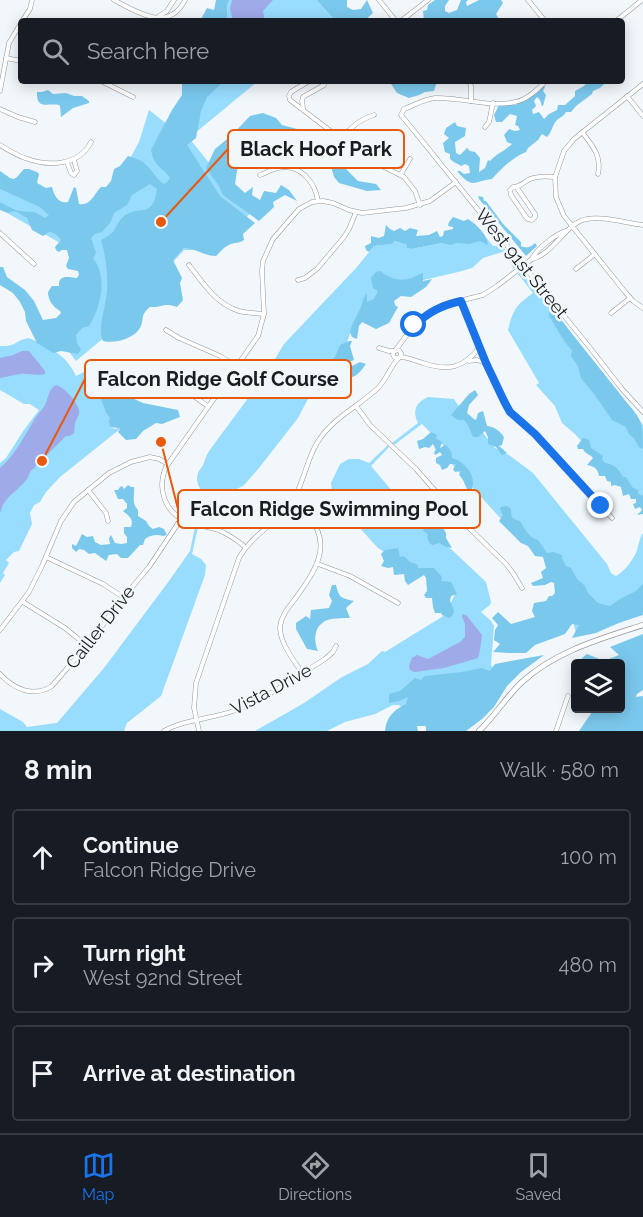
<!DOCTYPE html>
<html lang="en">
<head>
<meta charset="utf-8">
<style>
  :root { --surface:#171b24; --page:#20242c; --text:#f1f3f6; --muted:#9ea1a6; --line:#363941; --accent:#1a73e8 }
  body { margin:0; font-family:Raleway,sans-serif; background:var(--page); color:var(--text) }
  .controls { position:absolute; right:18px; bottom:18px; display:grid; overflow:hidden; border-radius:6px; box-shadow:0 3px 15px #0003 }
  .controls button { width:54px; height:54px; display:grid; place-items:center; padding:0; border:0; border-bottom:2px solid var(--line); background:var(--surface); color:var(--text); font:30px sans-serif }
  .stop { position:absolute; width:18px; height:18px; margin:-14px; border:4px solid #1a73e8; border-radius:50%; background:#fff }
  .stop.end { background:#1a73e8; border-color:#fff; box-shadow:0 2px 6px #0008 }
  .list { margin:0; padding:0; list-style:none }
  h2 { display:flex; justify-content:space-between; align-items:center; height:78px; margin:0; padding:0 24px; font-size:26px }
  h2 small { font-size:20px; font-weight:400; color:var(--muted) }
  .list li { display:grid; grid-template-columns:39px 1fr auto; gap:18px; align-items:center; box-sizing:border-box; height:96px; margin:0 12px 12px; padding:0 12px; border:2px solid var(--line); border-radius:6px }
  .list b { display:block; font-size:22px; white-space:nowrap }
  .list p { margin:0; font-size:20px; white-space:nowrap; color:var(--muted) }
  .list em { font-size:20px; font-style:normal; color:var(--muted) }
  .icon { flex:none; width:33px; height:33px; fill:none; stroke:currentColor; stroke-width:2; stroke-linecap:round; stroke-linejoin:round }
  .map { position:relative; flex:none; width:643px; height:731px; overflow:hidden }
  .search { position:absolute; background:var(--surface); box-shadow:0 3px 15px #0003; left:18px; right:18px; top:18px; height:66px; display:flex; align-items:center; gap:15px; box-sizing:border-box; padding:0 21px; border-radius:6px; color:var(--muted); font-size:22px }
  .sheet { height:402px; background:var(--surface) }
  nav { display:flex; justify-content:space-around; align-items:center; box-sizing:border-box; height:84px; border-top:2px solid var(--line); background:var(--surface); font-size:16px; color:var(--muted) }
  nav a { display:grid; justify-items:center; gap:3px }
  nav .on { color:var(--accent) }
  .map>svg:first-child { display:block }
  .green { fill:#98dcfe }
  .forest { fill:#7bc8ed }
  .water { fill:#9faae9 }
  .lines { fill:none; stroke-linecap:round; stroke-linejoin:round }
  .minor-casing { stroke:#91979a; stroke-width:5 }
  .major-casing { stroke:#91979a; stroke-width:6 }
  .minor { stroke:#fff; stroke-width:4 }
  .major { stroke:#fff; stroke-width:4.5 }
  .route { stroke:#1a73e8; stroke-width:8 }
  .labels { text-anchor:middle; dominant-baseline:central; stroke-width:5; stroke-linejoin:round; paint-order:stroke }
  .street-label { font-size:18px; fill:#1a1c1d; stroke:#f1f7fb }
  .leader { fill:none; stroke:#e8590c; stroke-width:2 }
  .callout-dot { fill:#e8590c; stroke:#f1f7fb; stroke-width:2 }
  .callout { fill:#f1f7fb; stroke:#e8590c; stroke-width:2 }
  .callout-label { font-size:20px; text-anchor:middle; font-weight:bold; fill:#1a1c1d }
</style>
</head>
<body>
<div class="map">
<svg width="643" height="731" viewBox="0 0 643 731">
  <rect width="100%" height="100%" fill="#f1f7fb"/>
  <g class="green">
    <polygon points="226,0 331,0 341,11 329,21 219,21"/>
    <polygon points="197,81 258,81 189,138 250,214 205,252 199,250 184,250 173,262 179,275 76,361 57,336 86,309 76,252 0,209 0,180 79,225 118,180 139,142 149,110 177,132"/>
    <path d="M484 235 493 246C506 244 511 257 517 266L514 269 507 257 502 252 483 258 472 268 458 272 419 281 384 295 356 318 347 342 330 373 310 395 298 418 259 468 243 486 232 491 228 497 221 499 211 495 199 523 196 522 207 495C200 490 195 483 198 473 198 472 202 467 203 465 205 460 206 456 209 451L266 374 284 344 357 267 374 246 392 244 395 241 407 245V248L411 249Z"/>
    <path d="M520 272 555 311 578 342 643 425V504L591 452 575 434 562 423 555 406 536 385 539 383 508 330C513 310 516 305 533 293L518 274Z"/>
    <path d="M29 338C50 348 66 354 76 376L84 372 93 377 96 388 101 396V400L106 413 110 418V427L115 429 118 428 120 429 60 477 46 492 40 502 34 505 30 513 32 524 19 551 14 552 6 560 9 563 3 573 5 575 0 583V463L6 458 24 430 39 410 30 404H24L0 390V346C17 347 15 340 29 338Z"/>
    <path d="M428 397 454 399 458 405 472 419 495 448 509 455 533 473 607 564 611 573 616 576C624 572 632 561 636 553 639 546 638 541 643 533V596L640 615 609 627 577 636 567 601 542 554 503 521 482 498 450 462 444 446 422 424 394 445 392 443 418 423C412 411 416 402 428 397Z"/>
    <polygon points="388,445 389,447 371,466 425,530 452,550 486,582 491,602 490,605 481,612 491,621 494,626 491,665 504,683 431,731 399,705 393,705 375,714 345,722 327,731 255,731 304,703 342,677 368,664 382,651 385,652 445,615 455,594 423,572 389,555 378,548 337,503 332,492 331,483 340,464 349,459 359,459 369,463"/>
    <polygon points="195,527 198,527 192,554 201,559 206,565 205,575 161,696 127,723 124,731 0,731 0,709 23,722 27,727 57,723 104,668 169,581 190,551"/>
  </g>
  <g class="forest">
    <polygon points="216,0 229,0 227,5 227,21 200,21 207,8 214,10"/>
    <polygon points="317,0 347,0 347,7 353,10 361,9 367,0 373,13 364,21 336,21"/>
    <polygon points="435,0 449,0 445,6 445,11 449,13 457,10 461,0 468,0 466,2 467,6 479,0 501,0 503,3 496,14 500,21 424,21 423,11 427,10 428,5"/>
    <path d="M182 81H224L207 97 201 111 196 138 187 145 220 196 255 223 243 234 244 240C238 244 236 242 231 244 225 246 220 252 216 256 204 256 195 248 184 248L173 260 182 278 180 283 183 300 177 307C163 302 162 308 150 307 139 316 145 319 140 328 133 339 115 344 103 341 97 329 106 306 107 291 108 273 106 257 101 240 104 238 110 235 113 232 117 227 118 221 124 216 140 204 153 220 157 189L150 184 132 195 127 205 114 213 110 223 102 232 95 234 91 238 96 253 93 258C108 277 101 307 89 326L82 328 76 335 77 343 81 349 78 354 61 351 53 353 37 343 26 321 25 312 20 302 13 293 0 285V267H3L7 277 25 290 34 301 43 320 56 318 61 313 60 311C53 307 48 300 48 292L52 286H59C58 274 69 277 77 278L79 275 78 271 68 269 66 266 69 258 67 250H62L59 252 56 250 55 247 61 240C59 236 53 232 49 232L43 236 32 230 27 218 15 211 8 213 0 210V202C6 205 13 210 20 211 33 213 31 209 45 218L49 215 40 207 0 189V171L10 178 14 179 17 177 24 169H29L37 172 39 174 37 183 46 188 52 187C54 195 58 204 68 202L74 187 76 188 79 204C91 206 94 194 101 187H106L111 181 114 169 120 166 128 156C134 158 142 160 146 165 153 171 156 179 164 184L167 182 170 178C161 165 155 169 151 150L172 110 182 95Z"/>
    <polygon points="389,81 437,81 434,91 425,92 419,95 409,98 397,93"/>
    <path d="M588 81H607L600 88 593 91 592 94 576 106 571 112H566C563 117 560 117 556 121 552 126 552 132 547 137L542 134 538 140 528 148 526 152C512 158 502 168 492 179 473 181 473 190 457 171H460L464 174 470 173 469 166 465 164 461 166C457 163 454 163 450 159V154L445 152 443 143 449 138 444 134 446 128 455 122 457 126 466 128 465 136 455 142 456 153 460 155 467 148 470 151 475 152 480 158 479 172 485 168 488 160 490 161C496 154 505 151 512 144L507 142 504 135 509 129 515 131 520 130 518 126 515 125 517 116 510 114 502 122H496L494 115 499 105H516L543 85 545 87 543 91 546 95 543 106H542L540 100 537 97 534 101 536 106 532 110 533 114 539 112 544 119 549 114 557 110 558 105H565L575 96V91L584 86Z"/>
    <path d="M48 90 53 94 66 93 74 96H82L89 101V103L73 108 61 117 60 106 59 105C47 103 36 110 37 92H42Z"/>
    <polygon points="263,113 276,118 282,125 301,130 343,166 358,181 376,184 381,190 367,191 339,183 334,177 331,166 317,154 304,150 288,143 275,146 270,150 266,144 252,147 251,153 239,158 235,184 245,193 253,187 252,195 260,200 264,191 276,193 281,185 289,190 297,201 285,195 273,202 274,207 259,221 223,195 219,186 206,168 215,149 232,135 250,116"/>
    <path d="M478 196 483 197 484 201H486L503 224 521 242V246C527 249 531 247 535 243L537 246 526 256 479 199Z"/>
    <path d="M453 217 464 221 468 219C477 225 487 234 488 245L480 241 469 244 457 243 450 245 442 243 411 249 407 248V245L395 241 392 244 374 246 369 252 366 250 365 246 371 243V236L379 238 384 236 386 225 390 229 394 231 400 228 405 231 410 228 418 230 416 236 429 235 437 231 440 237 443 236 444 231 453 229V227L448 226 449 222Z"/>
    <path d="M380 271C389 278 402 283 414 277 417 276 419 274 423 273V281L432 279 426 287 411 297 401 296 394 301 395 305 398 307 389 323 376 329 362 322 359 326 357 339 352 337 350 332C352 323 357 316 361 307 363 301 363 298 367 293V302L374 299 378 291 373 288 371 278 376 272Z"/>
    <path d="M555 310 557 315 628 404C643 421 643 425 643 449L639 447 634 438 629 434 626 427 612 420 595 395 581 378 578 366 571 356 572 350C562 340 557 328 549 316V312Z"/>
    <path d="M349 341H352L350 346 354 360 349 362 348 365 350 367 360 362 366 364C361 371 356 378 347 378 338 378 346 376 338 380L342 387 337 390 335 381 332 380 322 387 323 377 327 373V368L330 364V361L335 357 340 345Z"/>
    <polygon points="93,377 115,390 143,403 178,410 180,417 162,424 156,423 143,431 136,439 126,440 118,432 120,429 118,428 110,427 109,421 110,418 106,413 101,400 101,396 96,388"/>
    <path d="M475 390 478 395 469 405 467 413 474 419 476 420 478 413 483 411 487 426C495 427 500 431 504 437L502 445 499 446 507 453 502 455 496 447 488 444V437L485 431 478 437H473L468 425 464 420H458L451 415 469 394Z"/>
    <path d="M431 432 437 435 436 438 442 442 440 448 445 445C450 449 452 451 452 458 464 461 477 476 472 489L469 491C464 486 465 480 459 475L461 471 455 472 453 469 456 465 455 464H450L447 468 442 470 440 465 436 463V458L442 455 440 452 435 455 434 452 436 450 433 444 429 448 425 447 419 449 417 441 423 439Z"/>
    <path d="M583 438 589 440 591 448 603 456 602 459 605 463C614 464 619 469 623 477H626L633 488 638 490V494L643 496V514L637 515 642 510 640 507 635 509 633 504 636 503V499H631L629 494 623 496 621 487 615 485 611 486V482L607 481 605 476H599C598 469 594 466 587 465L593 458C590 454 585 454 583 449H578L577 446Z"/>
    <path d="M128 485 131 487H134C135 497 131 502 138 510V516L146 521 149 526 153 529 159 527 164 529 167 535 163 536C157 534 150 535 145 539L143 545H140L128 558H121L117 554 109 555 106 561 95 553 89 554 84 550 79 549 76 552 72 548V544L76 546 82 534 87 537 93 536 95 542 101 545 110 544 109 538 111 535 115 543 121 544 127 543V537L124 533V527H131C134 519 129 516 123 511L127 508V504L123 499H118L114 490H118L120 487 122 486 124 489Z"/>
    <polygon points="425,506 427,508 427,513 443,528 446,533 446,538 452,548 446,547 439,543 433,545 430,544 427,538 428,534 423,531 424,528 420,528 415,526 417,510"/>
    <path d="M507 506 511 509C511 517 512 519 520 521 524 528 529 538 538 540L547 553 553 552 562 555V558L566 566 571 568 577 579 585 586 588 593 598 603 610 606 620 599 636 591 643 584V615L618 623 596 633 572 638 579 625 572 624 565 634 535 645 526 653H509L493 652 500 644 494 640 495 630 498 625 492 618 498 612 511 624 535 617 532 611 534 603 546 601 549 596H552L555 593 554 583 551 582 545 585 533 586 531 583 543 578 541 572 546 568 543 557 535 556 528 546 521 543 499 521 503 515 500 509 501 507Z"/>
    <polygon points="398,548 400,557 404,556 410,562 418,565 418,568 434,568 442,577 441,581 451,582 457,594 451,596 450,601 454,610 453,615 449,618 442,615 441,613 435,613 433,607 432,598 426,598 424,595 427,591 426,578 424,575 408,585 405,581 404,574 394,575 393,567 388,568 381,566 384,561 381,554 385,550"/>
    <path d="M332 585H336C339 598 341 598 354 601L346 608 350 618C343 618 331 618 325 621 313 628 314 641 318 651L307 649 296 629V623L306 616 310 619 311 610 329 608 332 601 329 595Z"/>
    <polygon points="643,634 643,690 637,694 636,697 643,696 643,731 579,731 594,709 620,708 620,664 581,663 582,658 587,654 604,661 619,655 610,647"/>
    <path d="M544 655 521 672 507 686 494 707 482 719 466 731H426V726H417L418 731H385C386 717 394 710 406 704L408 697 399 701 389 703V694L400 691 415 678 421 680 425 676 462 672 482 668 490 671 495 664Z"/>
  </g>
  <g class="water">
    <polygon points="232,0 273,0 263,11 265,21 233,21 230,9"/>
    <path d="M22 351H29L45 371V374C37 376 28 373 20 374 13 375 7 377 0 378V358L13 355Z"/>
    <path d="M56 385C65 388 76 400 79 410 80 416 76 418 75 424 74 427 75 430 74 433L70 436H66L30 472C26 486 10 492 3 505 2 506 0 513 0 514V468C16 454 25 435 36 417 39 413 43 409 45 405 49 397 48 389 56 385Z"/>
    <polygon points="463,614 467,616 482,635 480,650 478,658 444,668 414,672 410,670 409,666 412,658 417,655 428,659 460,642 465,637 465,624 462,616"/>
  </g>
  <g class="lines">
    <defs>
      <g id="minor">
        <path d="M114 0C137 12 169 33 185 0"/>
        <polyline points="379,0 396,21"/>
        <polyline points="528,0 545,21"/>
        <polyline points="159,16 167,11 174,0"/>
        <polyline points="22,21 30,9 32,0"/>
        <polyline points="401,21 428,0"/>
        <polyline points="616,21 642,0"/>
        <polyline points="6,58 21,61"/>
        <polyline points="101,81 133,97"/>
        <polyline points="309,81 291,92 289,96 290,100 341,139 352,150 364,157 404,177 415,191 420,205"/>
        <polyline points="469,81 471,86 471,101"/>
        <path d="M546 81C538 89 527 100 515 102 490 108 461 97 435 98 424 99 415 105 404 109L401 115 587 344 622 389 643 412"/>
        <polyline points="643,84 574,139 564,151 555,177 556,197 564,216 626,293 633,301 643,308"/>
        <polyline points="0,91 9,43 21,23"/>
        <polyline points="627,96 643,116"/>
        <polyline points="303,108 302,101 303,97 324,85 326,81"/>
        <polyline points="0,109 18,117 35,122"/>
        <polyline points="485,127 489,122 493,103"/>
        <path d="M582 132C592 145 602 156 598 174"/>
        <path d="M341 139C351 127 359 120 374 115"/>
        <path d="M0 145C8 150 16 155 25 158 48 167 79 166 91 142"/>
        <polyline points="67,162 71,173 74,175 77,171 74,160"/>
        <polyline points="401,174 410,159"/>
        <path d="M260 175C266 173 272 169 278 168 300 163 315 182 318 201"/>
        <path d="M517 188 535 214V217L532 220 528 219 526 217 511 195 510 190 513 187C520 187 524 182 530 179 538 176 547 176 555 177"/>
        <polyline points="0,233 34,264"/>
        <path d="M532 259C536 249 556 234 566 231"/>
        <path d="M189 265C203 283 216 304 239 311 247 313 256 313 264 314"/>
        <polyline points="576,269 595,254"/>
        <polyline points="298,280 305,278 317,269 344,237 349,229 356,212"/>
        <polyline points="461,301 486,363 504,401 511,412 535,434 612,518"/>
        <polyline points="611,313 630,298"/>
        <polyline points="166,330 179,338 220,356 236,366"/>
        <polyline points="379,348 389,351 395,351"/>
        <circle cx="397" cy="354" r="4"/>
        <path d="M395 351 414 325 428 313 443 305 483 295 497 286 532 259C554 254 566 222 587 219 605 216 625 223 643 225"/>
        <path d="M400 357C408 357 415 361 423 363 447 371 463 369 479 348"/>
        <polyline points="469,361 477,360 485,363"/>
        <path d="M125 366C141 382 162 383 183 390 192 394 200 401 208 406"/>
        <polyline points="356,406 370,425 416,469 461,520 506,564 513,573 522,588"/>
        <polyline points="88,490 106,513 108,521"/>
        <path d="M278 494C288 501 299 507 308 516 335 545 313 574 295 599 288 608 281 616 280 627 280 644 294 660 302 673"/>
        <path d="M245 547C237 540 228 534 218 530 208 526 196 526 186 521 164 512 157 488 166 467L258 336 264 314 262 271 263 261 273 239 299 209 312 202 323 201 333 203 349 210 362 213 406 208 430 201 456 182"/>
        <polyline points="46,557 103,584 123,597"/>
        <polyline points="318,564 350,576 398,603"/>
        <polyline points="23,602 65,628 87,646"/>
        <polyline points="0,630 29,592 42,566 61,521 74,502 109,473 131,462 150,457 159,459 168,464"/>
        <path d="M0 674C14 689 33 698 52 686L94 637 117 605 149 567 181 519"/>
        <path d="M164 731C185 719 213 719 236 710 267 698 296 677 325 659L333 652 336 646"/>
        <path d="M199 731 194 708 196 683 239 558C251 536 274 525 289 505 304 486 305 463 317 443 331 419 359 406 378 388 387 379 390 366 399 358"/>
        <polyline points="556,731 568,696"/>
      </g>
      <path id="major" d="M479 731C495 716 506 697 522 682 556 651 600 639 643 625"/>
    </defs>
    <use href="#minor" class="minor-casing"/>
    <use href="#major" class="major-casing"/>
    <use href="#minor" class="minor"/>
    <use href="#major" class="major"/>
  </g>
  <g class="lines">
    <path class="route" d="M414 325C431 311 440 306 461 301L486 363 504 401 510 412 535 434 601 506"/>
  </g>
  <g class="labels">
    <g class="street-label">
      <text transform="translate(522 263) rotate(51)">West 91st Street</text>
      <text transform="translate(100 627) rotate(-52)">Cailler Drive</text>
      <text transform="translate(271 689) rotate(-28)">Vista Drive</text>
    </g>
  </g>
  <path class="leader" d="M161 222L228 149M42 461L85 379M161 442L178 509"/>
  <g class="callout-dot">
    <circle cx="161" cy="222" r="6"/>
    <circle cx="42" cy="461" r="6"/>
    <circle cx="161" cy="442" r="6"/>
  </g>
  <g class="callout">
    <rect x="228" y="130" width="176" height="38" rx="6"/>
    <rect x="85" y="360" width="266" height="38" rx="6"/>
    <rect x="178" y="490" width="302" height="38" rx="6"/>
  </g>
  <g class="callout-label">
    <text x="316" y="156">Black Hoof Park</text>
    <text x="218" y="386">Falcon Ridge Golf Course</text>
    <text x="329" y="516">Falcon Ridge Swimming Pool</text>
  </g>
</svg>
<div class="controls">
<button><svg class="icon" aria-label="layers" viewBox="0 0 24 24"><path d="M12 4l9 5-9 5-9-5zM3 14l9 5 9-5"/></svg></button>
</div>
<div class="stop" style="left:414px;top:325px"></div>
<div class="stop end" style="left:601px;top:506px"></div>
<div class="search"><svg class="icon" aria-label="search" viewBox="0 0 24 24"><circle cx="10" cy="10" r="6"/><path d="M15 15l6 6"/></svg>Search here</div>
</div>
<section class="sheet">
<h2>8 min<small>Walk · 580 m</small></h2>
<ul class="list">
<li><svg class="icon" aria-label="ahead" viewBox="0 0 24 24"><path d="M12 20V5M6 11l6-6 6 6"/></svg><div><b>Continue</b><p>Falcon Ridge Drive</p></div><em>100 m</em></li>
<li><svg class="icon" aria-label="right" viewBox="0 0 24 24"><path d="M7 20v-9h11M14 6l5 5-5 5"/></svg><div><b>Turn right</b><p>West 92nd Street</p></div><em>480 m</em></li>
<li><svg class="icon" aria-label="arrive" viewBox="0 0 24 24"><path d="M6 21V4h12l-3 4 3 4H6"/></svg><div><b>Arrive at destination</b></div></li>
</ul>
</section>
<nav>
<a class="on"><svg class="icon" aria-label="map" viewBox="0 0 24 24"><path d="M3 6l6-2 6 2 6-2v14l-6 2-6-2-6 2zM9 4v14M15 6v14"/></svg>Map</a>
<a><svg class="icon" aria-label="directions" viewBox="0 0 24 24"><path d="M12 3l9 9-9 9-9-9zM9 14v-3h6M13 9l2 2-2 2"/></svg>Directions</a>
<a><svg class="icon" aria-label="saved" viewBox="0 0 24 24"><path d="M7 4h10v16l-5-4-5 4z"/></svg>Saved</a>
</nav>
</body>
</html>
